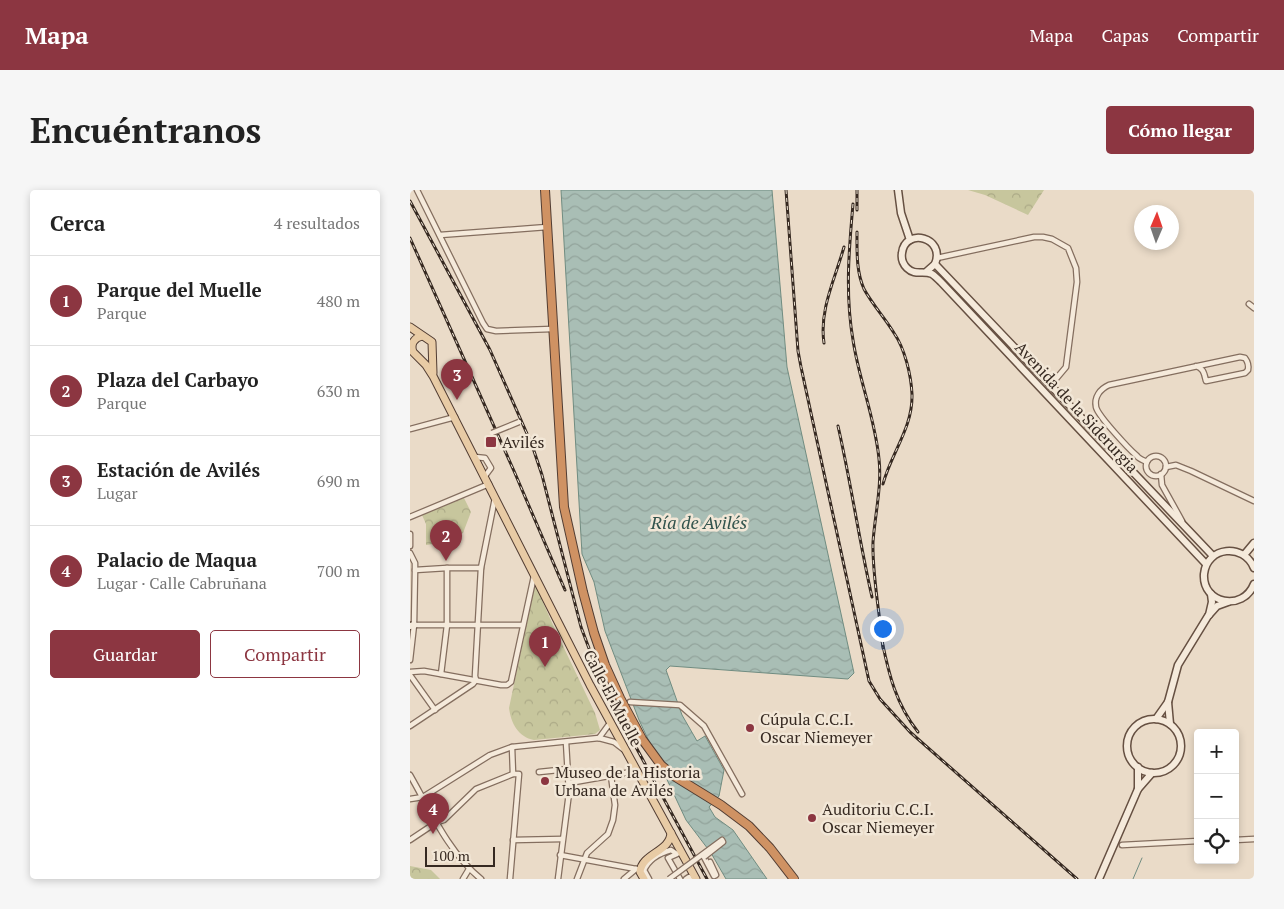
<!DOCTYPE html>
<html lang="es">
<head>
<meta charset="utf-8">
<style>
  :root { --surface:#fff; --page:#f6f6f6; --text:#222; --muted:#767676; --line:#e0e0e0; --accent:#8c3641 }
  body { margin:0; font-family:"PT Serif",serif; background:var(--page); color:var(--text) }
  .controls { position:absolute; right:15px; bottom:15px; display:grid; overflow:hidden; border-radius:5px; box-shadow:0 2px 8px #0003 }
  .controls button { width:45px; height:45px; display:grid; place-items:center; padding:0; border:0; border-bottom:1px solid var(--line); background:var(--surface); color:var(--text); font:25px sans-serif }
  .compass { position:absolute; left:724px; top:15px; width:45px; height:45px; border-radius:50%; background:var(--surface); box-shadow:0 2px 8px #0003; rotate:2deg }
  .scale { position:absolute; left:15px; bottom:12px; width:70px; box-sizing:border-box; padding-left:5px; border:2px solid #362921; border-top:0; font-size:14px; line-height:18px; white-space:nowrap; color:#362921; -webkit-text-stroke:4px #f2e7d7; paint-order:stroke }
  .you { position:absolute; left:472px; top:438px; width:18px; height:18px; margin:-12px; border:4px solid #fff; border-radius:50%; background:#1a73e8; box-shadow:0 0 0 8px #1a73e833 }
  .badge { display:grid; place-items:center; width:32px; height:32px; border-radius:50%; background:var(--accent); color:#fff; font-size:16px; font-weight:700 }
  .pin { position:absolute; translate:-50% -41px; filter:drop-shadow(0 1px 2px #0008) }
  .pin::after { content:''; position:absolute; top:26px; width:18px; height:15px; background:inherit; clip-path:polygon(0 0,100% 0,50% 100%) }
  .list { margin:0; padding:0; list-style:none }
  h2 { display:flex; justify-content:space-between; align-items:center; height:65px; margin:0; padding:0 20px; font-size:21px }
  h2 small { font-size:16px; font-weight:400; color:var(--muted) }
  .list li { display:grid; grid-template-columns:32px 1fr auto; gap:15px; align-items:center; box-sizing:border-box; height:90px; padding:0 20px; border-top:1px solid var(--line) }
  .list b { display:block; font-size:19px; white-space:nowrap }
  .list p { margin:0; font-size:16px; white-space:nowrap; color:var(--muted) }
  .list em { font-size:16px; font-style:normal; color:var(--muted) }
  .actions { display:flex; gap:10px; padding:15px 20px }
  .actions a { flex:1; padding:11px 0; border:1px solid var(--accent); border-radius:5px; text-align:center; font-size:18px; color:var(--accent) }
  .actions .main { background:var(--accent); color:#fff }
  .icon { flex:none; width:28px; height:28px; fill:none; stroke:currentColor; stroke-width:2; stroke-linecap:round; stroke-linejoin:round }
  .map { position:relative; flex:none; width:844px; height:689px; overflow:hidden; border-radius:5px }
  header { display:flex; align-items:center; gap:30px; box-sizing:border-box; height:70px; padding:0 25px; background:var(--accent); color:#fff }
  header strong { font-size:24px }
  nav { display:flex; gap:28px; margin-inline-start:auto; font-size:18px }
  .intro { display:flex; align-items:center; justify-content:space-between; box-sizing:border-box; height:120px; padding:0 30px }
  h1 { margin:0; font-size:35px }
  .button { padding:12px 22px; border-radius:5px; background:var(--accent); color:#fff; font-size:18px; font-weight:700 }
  main { display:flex; gap:30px; padding:0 30px }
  aside { flex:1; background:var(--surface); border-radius:5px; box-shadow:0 2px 8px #0003 }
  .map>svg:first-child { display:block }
  .forest { fill:url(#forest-crowns) }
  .water { fill:url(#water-waves); stroke:#708c81 }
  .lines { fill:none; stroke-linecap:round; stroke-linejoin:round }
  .stream { stroke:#708c81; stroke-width:1 }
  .street-casing { stroke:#846e5f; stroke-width:7 }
  .secondary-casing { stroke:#665042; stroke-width:9 }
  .primary-casing { stroke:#523d33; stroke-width:9 }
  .highway-casing { stroke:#523d33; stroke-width:10 }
  .street { stroke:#f5eadb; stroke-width:4.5 }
  .secondary { stroke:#f5eadb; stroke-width:6 }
  .primary { stroke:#e8cba5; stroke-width:7 }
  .highway { stroke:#cf9263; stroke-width:8 }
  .rail-casing { stroke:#362921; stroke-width:3 }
  .rail { stroke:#f2e7d7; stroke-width:1; stroke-dasharray:4; stroke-linecap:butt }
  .street-bridge-casing { stroke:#846e5f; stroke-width:7; stroke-linecap:butt }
  .street-bridge { stroke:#f5eadb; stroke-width:4.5 }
  .poi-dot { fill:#8c3641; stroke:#f2e7d7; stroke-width:2 }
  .labels { text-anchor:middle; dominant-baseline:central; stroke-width:5; stroke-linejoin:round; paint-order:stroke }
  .street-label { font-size:16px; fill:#362921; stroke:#f2e7d7 }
  .poi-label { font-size:16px; fill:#362921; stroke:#f2e7d7; text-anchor:start }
  .water-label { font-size:18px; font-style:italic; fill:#32544d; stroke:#f2e7d7 }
</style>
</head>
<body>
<header>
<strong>Mapa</strong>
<nav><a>Mapa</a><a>Capas</a><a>Compartir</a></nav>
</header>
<div class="intro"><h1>Encuéntranos</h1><a class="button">Cómo llegar</a></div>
<main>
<aside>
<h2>Cerca<small>4 resultados</small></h2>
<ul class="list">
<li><span class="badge">1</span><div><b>Parque del Muelle</b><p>Parque</p></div><em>480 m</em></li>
<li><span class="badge">2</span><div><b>Plaza del Carbayo</b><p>Parque</p></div><em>630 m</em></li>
<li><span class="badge">3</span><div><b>Estación de Avilés</b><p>Lugar</p></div><em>690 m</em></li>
<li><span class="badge">4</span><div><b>Palacio de Maqua</b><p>Lugar · Calle Cabruñana</p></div><em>700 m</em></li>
</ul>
<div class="actions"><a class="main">Guardar</a><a>Compartir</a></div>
</aside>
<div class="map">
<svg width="844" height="689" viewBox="0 0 844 689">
  <defs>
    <pattern id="forest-crowns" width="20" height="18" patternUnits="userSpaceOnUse" patternTransform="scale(1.25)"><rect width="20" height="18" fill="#c7c69d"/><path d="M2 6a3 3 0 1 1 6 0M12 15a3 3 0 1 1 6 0" fill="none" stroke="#acaa87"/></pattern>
    <pattern id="water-waves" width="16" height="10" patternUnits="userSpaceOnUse" patternTransform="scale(1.25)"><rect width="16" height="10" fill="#a9beb5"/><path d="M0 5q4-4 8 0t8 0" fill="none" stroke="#92a39b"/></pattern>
  </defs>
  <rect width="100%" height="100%" fill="#eadbc8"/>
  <g class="forest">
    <polygon points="558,0 634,0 618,25 575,5"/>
    <polygon points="54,308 61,322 53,343 30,353 16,355 16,334 12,325"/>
    <path d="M125 394 143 435 185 523 190 540 185 544 124 550C108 547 101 533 99 518Z"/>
    <polygon points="0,676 21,680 30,689 0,689"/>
  </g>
  <polygon class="water" points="151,0 362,0 377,177 444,483 438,489 260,476 256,480 272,525 287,551 295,546 314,580 309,606 299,617 305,627 323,640 357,689 316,689 301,663 276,630 229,530 195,441 184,392 172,364"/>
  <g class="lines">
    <polyline class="stream" points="723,689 732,668"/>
    <defs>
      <g id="street">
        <polyline points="7,0 73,133 77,139 86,141 142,139"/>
        <polyline points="30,45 137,37"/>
        <polyline points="527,68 624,47 633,47 642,49 658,58 666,78 667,92 656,177 640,196"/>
        <polyline points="839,114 844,118"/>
        <polyline points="0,239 45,227"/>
        <circle cx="746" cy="276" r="10"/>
        <polyline points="65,267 75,268 81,278 75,286"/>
        <path d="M737 272C733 270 729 269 727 266 719 259 688 226 686 217 684 207 690 199 699 195L830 167 835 168C838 172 839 175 838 180L835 183 796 191C794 183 794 179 786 176"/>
        <polyline points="756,277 766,275 781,281 844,311"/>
        <polyline points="751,284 752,295 772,331"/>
        <polyline points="0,327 79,294"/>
        <polyline points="0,344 0,356"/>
        <polyline points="0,363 5,373 5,380 4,435 0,470"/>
        <polyline points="5,380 37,378 71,378"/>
        <polyline points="4,435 113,435"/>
        <polyline points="0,482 14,481 91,495 97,495 101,492 124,386"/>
        <polyline points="31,484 37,435 37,378"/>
        <polyline points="0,485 25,520"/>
        <polyline points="66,490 65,486 71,378 85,308"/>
        <polyline points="220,512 270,515 294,536 332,604"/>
        <polyline points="0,536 63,494 66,490"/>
        <polyline points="189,548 200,533"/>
        <polyline points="102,557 103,584"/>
        <polyline points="129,582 158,579"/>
        <path d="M0 585C20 620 39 663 71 689"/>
        <polyline points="159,593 227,581"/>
        <polyline points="0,609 13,607 80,565 102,557 189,548 204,552 213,559"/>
        <polyline points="0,650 27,632 34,630 66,599 103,584 109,584 100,689"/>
        <polyline points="103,650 152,649"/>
        <polyline points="825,650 844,649"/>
        <polyline points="712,655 788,651"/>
        <polyline points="150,665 226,679"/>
        <polyline points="294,667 304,686 306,685 300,672"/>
        <polyline points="53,689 59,679"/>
        <polyline points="148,689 159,603 156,552"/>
        <polyline points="167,689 177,663 198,644 203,630 205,615 201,586"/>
        <polyline points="214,689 226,679"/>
        <path d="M239 689 234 680C239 669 250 663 261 660L267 664 258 668 270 689"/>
        <polyline points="276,689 279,687 280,689"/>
      </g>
      <g id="secondary">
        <polyline points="488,0 491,23 500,50"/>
        <polyline points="525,74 803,366"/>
        <path d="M516 82 525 74C536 47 495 37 492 63 491 69 493 74 497 78 505 86 513 80 522 84 525 86 528 89 531 92L796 374"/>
        <polyline points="834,365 844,353"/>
        <path d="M844 378C834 353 797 356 794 384 792 414 833 422 844 394"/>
        <polyline points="799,425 802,412 801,404"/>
        <polyline points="0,436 4,435"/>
        <polyline points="758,512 760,534"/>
        <polyline points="746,529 758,512 768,475 798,426 807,416 818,412"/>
        <circle cx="744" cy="556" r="27"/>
        <polyline points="728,577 728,599"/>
        <polyline points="689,689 728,599 742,583"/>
      </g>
      <g id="primary">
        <polyline points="0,137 22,152 23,183"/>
        <path d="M12 146C4 148 0 154 3 162L16 175 23 186 180 495 286 689"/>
        <path d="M234 689 230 682C232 663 260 662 261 643"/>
      </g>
      <polyline id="highway" points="135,0 154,317 173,402 184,443 195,475 210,508 232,549 251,575 264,586 311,615 339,636 360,658 384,689"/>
    </defs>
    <use href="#street" class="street-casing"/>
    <use href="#secondary" class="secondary-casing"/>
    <use href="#primary" class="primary-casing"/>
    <use href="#highway" class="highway-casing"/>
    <use href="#street" class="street"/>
    <use href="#secondary" class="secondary"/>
    <use href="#primary" class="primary"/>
    <use href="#highway" class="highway"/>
    <defs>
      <g id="rail">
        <polyline points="376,0 388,161 391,177 459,491 470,509 500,542 667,689"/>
        <polyline points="447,0 447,20"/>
        <polyline points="0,11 80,160 122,255 132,285 171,437 189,485 213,533 297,689"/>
        <path d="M443 14C439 59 435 104 443 150 449 190 465 228 469 269 472 296 465 324 463 352 462 384 470 425 473 458"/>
        <path d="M447 42C447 61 446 81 454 99 462 114 475 128 484 143 495 159 501 185 502 204 503 238 481 263 473 294"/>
        <polyline points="0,48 104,281 155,400"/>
        <path d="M414 153C409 120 425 89 434 57"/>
        <path d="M428 236C441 293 449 350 462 407"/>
        <path d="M472 451C479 485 486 514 508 542"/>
      </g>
    </defs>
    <use href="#rail" class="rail-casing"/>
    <use href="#rail" class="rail"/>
    <defs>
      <g id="street-bridge">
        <polyline points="82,243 109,232"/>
        <polyline points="259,689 312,650 313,652 294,667"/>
      </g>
    </defs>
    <use href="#street-bridge" class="street-bridge-casing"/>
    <use href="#street-bridge" class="street-bridge"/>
  </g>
  <g class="poi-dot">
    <rect x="75" y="246" width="12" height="12" rx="2.5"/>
    <circle cx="340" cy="538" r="5"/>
    <circle cx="135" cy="591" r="5"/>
    <circle cx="402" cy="628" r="5"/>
  </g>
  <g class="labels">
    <g class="street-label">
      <text transform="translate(667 217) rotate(47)">Avenida de la Siderurgia</text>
      <text transform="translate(203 508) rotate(62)">Calle El Muelle</text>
    </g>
    <g class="poi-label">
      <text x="92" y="252">Avilés</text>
      <text x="350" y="529">Cúpula C.C.I.<tspan x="350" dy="18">Oscar Niemeyer</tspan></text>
      <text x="145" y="582">Museo de la Historia<tspan x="145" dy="18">Urbana de Avilés</tspan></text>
      <text x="412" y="619">Auditoriu C.C.I.<tspan x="412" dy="18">Oscar Niemeyer</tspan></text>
    </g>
    <g class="water-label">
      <text x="289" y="332">Ría de Avilés</text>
    </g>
  </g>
</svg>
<div class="controls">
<button>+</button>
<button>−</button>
<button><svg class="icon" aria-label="locate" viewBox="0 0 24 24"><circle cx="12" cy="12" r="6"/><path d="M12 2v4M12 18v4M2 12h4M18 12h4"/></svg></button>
</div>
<svg class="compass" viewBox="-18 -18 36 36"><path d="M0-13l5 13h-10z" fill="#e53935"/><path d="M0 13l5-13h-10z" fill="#767676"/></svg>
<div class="scale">100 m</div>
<div class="you"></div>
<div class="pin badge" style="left:135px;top:477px">1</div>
<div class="pin badge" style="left:36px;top:371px">2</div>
<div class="pin badge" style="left:47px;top:210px">3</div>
<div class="pin badge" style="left:23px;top:644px">4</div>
</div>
</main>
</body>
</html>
